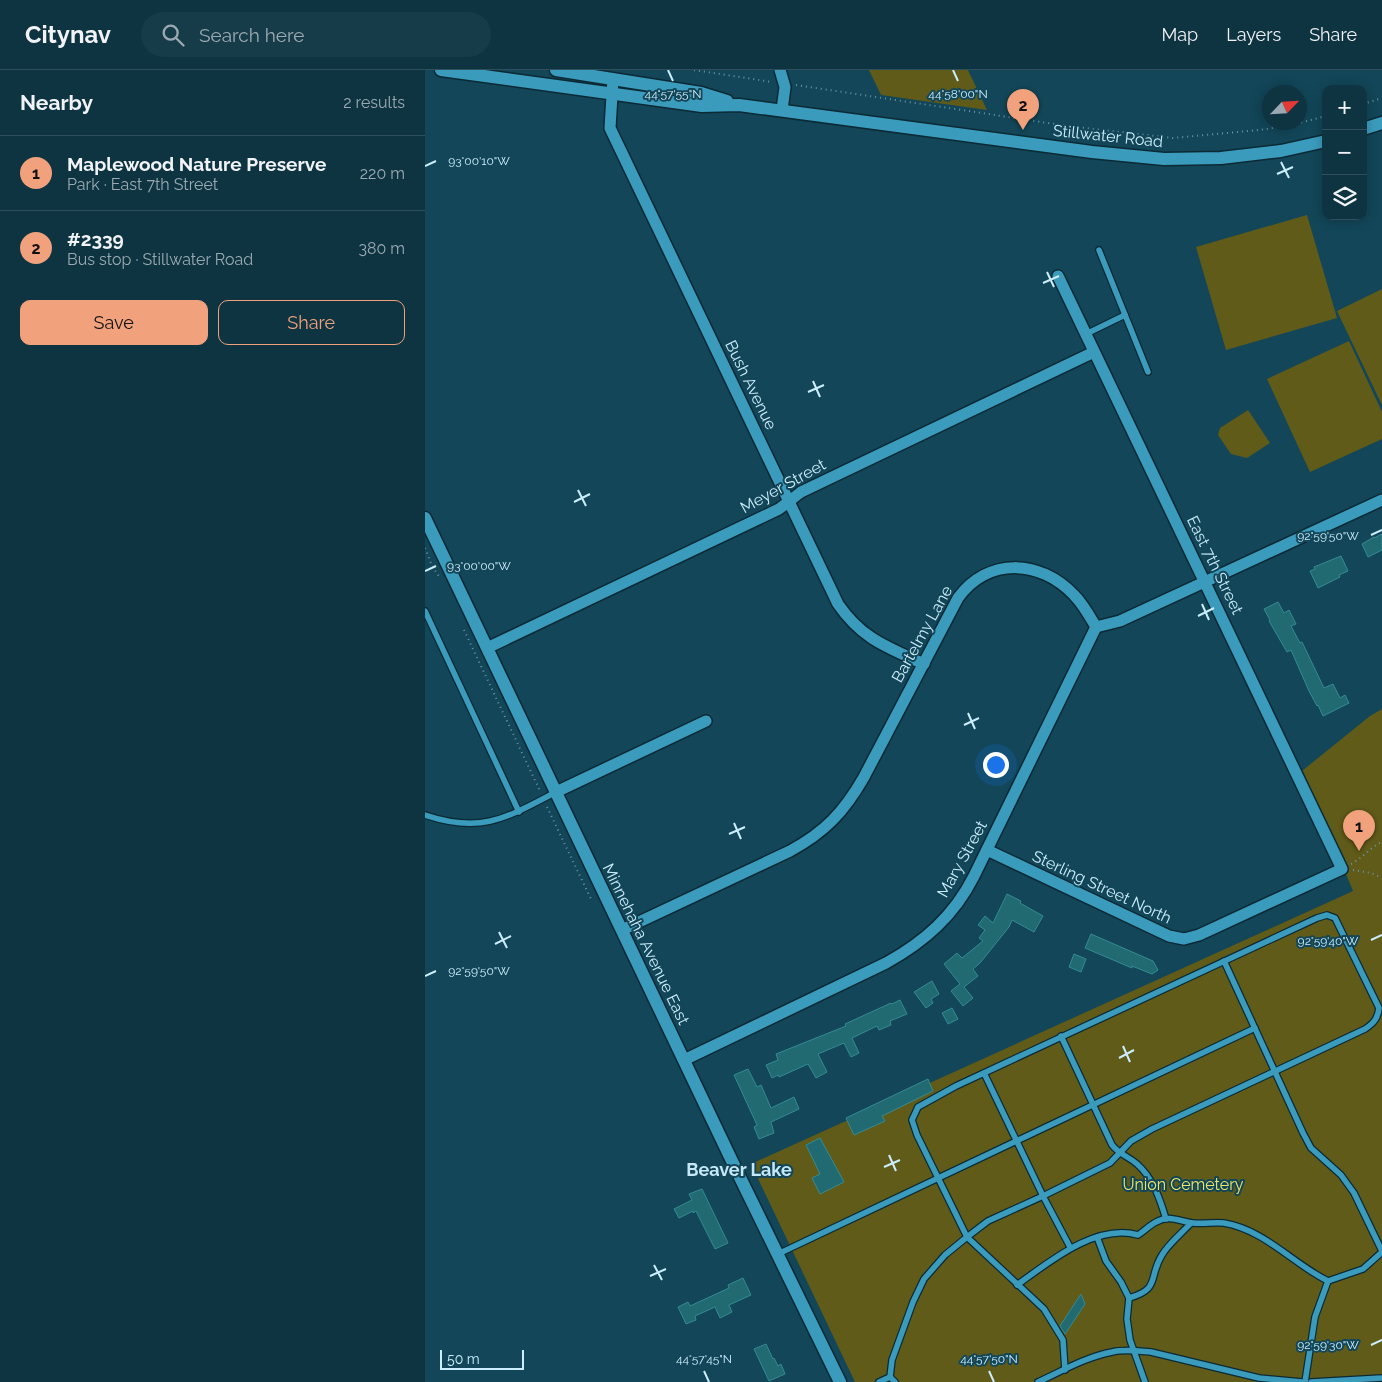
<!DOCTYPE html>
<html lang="en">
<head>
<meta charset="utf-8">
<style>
  :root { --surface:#0e3442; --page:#173c49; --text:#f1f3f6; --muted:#9baab2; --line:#2e4f5b; --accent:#f1a17c }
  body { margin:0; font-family:Raleway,sans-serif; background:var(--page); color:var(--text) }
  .controls { position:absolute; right:15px; top:15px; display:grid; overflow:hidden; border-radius:10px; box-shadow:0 2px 12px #0003 }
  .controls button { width:45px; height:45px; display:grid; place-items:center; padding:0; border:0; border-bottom:1px solid var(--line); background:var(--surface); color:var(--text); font:25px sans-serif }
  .compass { position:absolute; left:837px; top:15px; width:45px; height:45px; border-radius:50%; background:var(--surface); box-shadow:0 2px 12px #0003; rotate:65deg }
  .scale { position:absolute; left:15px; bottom:12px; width:84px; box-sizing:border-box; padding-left:5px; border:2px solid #cbedfc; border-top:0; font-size:14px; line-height:18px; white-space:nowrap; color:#cbedfc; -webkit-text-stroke:4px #124658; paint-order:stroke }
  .you { position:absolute; left:570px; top:694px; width:18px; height:18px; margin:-12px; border:4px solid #fff; border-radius:50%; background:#1a73e8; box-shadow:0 0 0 8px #1a73e833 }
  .badge { display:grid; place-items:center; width:32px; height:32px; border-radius:50%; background:var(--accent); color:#111; font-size:16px; font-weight:700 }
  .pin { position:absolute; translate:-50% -41px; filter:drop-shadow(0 1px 2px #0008) }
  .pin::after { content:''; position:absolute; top:26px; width:18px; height:15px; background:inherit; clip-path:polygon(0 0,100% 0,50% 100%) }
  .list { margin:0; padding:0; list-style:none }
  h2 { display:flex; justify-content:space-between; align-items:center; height:65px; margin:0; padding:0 20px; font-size:21px }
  h2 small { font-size:16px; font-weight:400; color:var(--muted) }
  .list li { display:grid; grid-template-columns:32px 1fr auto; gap:15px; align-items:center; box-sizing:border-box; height:75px; padding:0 20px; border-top:1px solid var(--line) }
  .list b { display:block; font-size:19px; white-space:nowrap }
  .list p { margin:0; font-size:16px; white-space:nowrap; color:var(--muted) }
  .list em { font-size:16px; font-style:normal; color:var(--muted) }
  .actions { display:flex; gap:10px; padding:15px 20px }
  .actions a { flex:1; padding:11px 0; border:1px solid var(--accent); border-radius:10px; text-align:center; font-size:18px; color:var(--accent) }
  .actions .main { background:var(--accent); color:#111 }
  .icon { flex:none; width:28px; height:28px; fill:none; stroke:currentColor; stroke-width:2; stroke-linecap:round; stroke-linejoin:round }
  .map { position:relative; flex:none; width:957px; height:1312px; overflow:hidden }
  header { display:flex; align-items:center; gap:30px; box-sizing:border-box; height:70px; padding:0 25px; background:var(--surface); border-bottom:1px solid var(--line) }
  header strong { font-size:24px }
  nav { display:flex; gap:28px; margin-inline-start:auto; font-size:18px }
  .search { width:350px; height:45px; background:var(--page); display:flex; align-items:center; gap:12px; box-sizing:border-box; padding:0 18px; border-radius:28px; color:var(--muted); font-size:19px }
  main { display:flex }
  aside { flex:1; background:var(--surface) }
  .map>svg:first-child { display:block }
  .green { fill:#605b19 }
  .building { fill:#216a72; stroke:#358a94 }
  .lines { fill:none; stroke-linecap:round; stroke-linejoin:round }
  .service-casing { stroke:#0c2a35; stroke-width:8 }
  .minor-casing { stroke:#0c2a35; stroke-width:14 }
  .secondary-casing { stroke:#0c2a35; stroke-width:15 }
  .path { stroke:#6995a5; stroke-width:2; stroke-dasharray:1 4; stroke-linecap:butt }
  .service { stroke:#3b9bbd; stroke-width:5.5 }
  .minor { stroke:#3b9bbd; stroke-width:11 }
  .secondary { stroke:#3b9bbd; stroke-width:12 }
  .ticks { fill:none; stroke:#cbedfc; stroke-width:2 }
  .labels { text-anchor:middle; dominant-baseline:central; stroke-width:4; stroke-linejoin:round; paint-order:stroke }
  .street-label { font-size:16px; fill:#cbedfc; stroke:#124658 }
  .park-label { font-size:16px; fill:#ede566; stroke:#124658 }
  .neighbourhood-label { font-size:18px; font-weight:bold; fill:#c6e8f6; stroke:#124658 }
  .ticks-label { font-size:12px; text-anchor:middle; fill:#cbedfc; stroke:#124658; stroke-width:4; stroke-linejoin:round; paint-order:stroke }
</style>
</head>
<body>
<header>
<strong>Citynav</strong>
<div class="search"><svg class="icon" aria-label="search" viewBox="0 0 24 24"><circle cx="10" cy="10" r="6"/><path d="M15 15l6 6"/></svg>Search here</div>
<nav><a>Map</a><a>Layers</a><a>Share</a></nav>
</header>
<main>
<aside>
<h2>Nearby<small>2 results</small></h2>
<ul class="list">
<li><span class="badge">1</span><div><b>Maplewood Nature Preserve</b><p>Park · East 7th Street</p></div><em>220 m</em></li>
<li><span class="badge">2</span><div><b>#2339</b><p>Bus stop · Stillwater Road</p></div><em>380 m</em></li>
</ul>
<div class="actions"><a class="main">Save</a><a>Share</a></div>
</aside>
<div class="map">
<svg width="957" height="1312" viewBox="0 0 957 1312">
  <rect width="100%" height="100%" fill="#124658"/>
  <g class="green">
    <polygon points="444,0 543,0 562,40 456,25"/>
    <polygon points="882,145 912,248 801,280 771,177"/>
    <polygon points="957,219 957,335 912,241"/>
    <polygon points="924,271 957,342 957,369 885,402 842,309"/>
    <polygon points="823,340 845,373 822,388 806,384 793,365 795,358"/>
    <polygon points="957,639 957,1312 430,1312 326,1094 928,821 895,741 872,705 945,646"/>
  </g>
  <g class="building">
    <polygon points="957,464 957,480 943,487 937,474 949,467 949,468"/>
    <polygon points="916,486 923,501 914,505 915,507 893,518 885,501 890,499 889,497"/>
    <polygon points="853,532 859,543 864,540 871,554 866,556 875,573 877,572 899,618 908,614 915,628 920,625 924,633 898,646 893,635 892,636 884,621 866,580 862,582 844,551 845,550 839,539"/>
    <polygon points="582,824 596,831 595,833 618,846 609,862 587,850 584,857 555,893 548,899 553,906 539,917 548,928 538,936 526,921 535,914 519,894 532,883 537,888 558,871 554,868 560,860 553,855 560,846 568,853"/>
    <polygon points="666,864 728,891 733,900 727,904 707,896 707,898 660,878"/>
    <polygon points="649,884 661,889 656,902 644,897"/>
    <polygon points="507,911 514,924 506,929 508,933 501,938 489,922"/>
    <polygon points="475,930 482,944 465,951 466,955 454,960 452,956 427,968 434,983 426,987 419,973 393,984 402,1002 391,1008 383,994 354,1007 353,1005 347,1008 341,995 353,990 351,984 421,956 420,954 466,933 467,934"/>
    <polygon points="527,938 533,949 523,954 517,943"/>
    <polygon points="323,999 332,1017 336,1015 346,1038 369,1027 374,1039 346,1052 349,1063 334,1069 329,1057 332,1055 309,1005"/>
    <polygon points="503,1009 508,1021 457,1046 460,1051 429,1065 421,1048"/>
    <polygon points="395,1068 419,1112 395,1124 387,1108 395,1104 381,1075"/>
    <polygon points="277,1119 303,1173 290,1179 271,1141 268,1143 268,1141 254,1148 249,1139 267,1130 264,1124"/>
    <polygon points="318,1208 326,1225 304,1235 307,1242 295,1248 290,1237 270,1246 271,1250 261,1254 253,1237 263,1232 265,1236 304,1218 303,1215"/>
    <polygon points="656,1224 660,1234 640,1264 635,1256"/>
    <polygon points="341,1274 348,1289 349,1288 353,1296 356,1294 360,1304 344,1311 329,1279"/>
  </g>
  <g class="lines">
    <defs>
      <g id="service">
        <polyline points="674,180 723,302"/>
        <polyline points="661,264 700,245"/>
        <polyline points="0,541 94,742"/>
        <path d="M0 745C57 764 81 748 131 722"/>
        <polyline points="799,891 878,1063 886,1078 916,1105 929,1123 957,1181"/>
        <path d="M636 966 687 1075C695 1085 703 1086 712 1094 728 1108 735 1129 741 1149"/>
        <polyline points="559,1003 618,1126 645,1177"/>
        <polyline points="672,1167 681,1191 696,1212 704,1228 702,1249 705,1270 720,1312"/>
        <polyline points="353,1184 830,958"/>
        <path d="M592 1215C624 1192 671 1153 713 1165 719 1161 725 1155 731 1152 745 1144 755 1152 768 1153 779 1154 789 1152 799 1153 840 1160 868 1194 903 1211L938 1199 957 1182"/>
        <path d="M704 1228C736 1219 723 1207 737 1185 744 1173 757 1163 766 1153"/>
        <polyline points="454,1312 465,1307"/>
        <path d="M470 1312 465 1307 467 1290 488 1232 499 1209 520 1185 542 1167 563 1151 618 1126 685 1093 706 1071 727 1059 940 959C949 953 953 948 954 938L910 848 902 845 892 848 531 1016 493 1037 487 1050 492 1065 542 1167 619 1239 638 1270 640 1300"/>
        <path d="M613 1312C637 1301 661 1287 687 1282 700 1279 713 1281 726 1282L834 1308 877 1312"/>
        <polyline points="880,1312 890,1247 903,1211"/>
        <polyline points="886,1312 957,1308"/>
      </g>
      <g id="minor">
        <polyline points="355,0 360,17 357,40"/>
        <path d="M188 9 185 58 413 534C437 569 462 577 499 594"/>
        <polyline points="671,557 695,551 957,430"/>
        <polyline points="62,578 354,439 376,422 669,282"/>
        <polyline points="131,722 281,651"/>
        <polyline points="562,780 744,866 759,869 774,865 917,799 633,206"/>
        <path d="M197 860 365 781C400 762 419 742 439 707L533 528C563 487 615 489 649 525 658 534 664 545 671 557"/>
        <path d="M259 990 461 893C499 872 529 846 549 806L671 557"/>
      </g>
      <g id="secondary">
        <polyline points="16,0 277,36 314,35 667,82 739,89 796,88 856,81 901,71"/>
        <polyline points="131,0 276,23 302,31"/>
        <polyline points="938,59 957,53"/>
        <polyline points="0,448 306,1089 415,1312"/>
      </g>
    </defs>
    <use href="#service" class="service-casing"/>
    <use href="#minor" class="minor-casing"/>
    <use href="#secondary" class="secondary-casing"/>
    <g class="path">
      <polyline points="269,0 347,12"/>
      <polyline points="371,15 643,56 748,68 834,60 863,56 901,46"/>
      <polyline points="938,34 957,28"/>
      <polyline points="0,478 7,496 15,508"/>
      <polyline points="39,560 115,721"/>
      <polyline points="122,737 167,831"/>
      <path d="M926 794C938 788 945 777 957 772"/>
      <polyline points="928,800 946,803 957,808"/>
    </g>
    <use href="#service" class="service"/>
    <use href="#minor" class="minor"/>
    <use href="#secondary" class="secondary"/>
  </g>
  <path class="ticks" d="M243 0 248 11M528 0 533 11M856 92 864 108M0 96 11 91M852 104 868 97M622 202 629 217M618 213 634 206M388 311 395 327M383 322 399 315M153 420 161 436M149 432 165 424M946 465 957 460M0 501 11 496M777 534 784 550M773 546 789 538M543 643 550 659M539 655 554 648M309 753 316 769M304 764 320 757M74 862 82 878M946 870 957 865M70 874 86 866M0 906 11 901M698 976 705 992M694 988 709 980M464 1085 471 1101M459 1097 475 1090M229 1195 237 1210M225 1206 241 1199M946 1275 957 1270M279 1301 284 1312M564 1301 569 1312"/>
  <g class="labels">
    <g class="street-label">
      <text transform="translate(683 66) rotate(6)">Stillwater Road</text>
      <text transform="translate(326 315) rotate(64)">Bush Avenue</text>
      <text transform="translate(358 416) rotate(-29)">Meyer Street</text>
      <text transform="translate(790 495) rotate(64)">East 7th Street</text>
      <text transform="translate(497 564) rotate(-61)">Bartelmy Lane</text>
      <text transform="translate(537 789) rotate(-61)">Mary Street</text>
      <text transform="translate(677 817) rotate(25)">Sterling Street North</text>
      <text transform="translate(221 874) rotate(64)">Minnehaha Avenue East</text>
    </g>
    <g class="park-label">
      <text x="758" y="1114">Union Cemetery</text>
    </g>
    <g class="neighbourhood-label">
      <text x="314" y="1099">Beaver Lake</text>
    </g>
  </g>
  <g class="ticks-label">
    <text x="248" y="28">44°57'55"N</text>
    <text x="533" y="28">44°58'00"N</text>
    <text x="54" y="95">93°00'10"W</text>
    <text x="903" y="470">92°59'50"W</text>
    <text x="54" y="500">93°00'00"W</text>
    <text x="903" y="875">92°59'40"W</text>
    <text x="54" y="905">92°59'50"W</text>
    <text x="903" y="1279">92°59'30"W</text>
    <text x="279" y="1293">44°57'45"N</text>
    <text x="564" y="1293">44°57'50"N</text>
  </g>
</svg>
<div class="controls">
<button>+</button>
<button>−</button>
<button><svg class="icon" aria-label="layers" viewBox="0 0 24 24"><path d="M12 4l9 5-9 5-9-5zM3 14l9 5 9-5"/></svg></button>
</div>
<svg class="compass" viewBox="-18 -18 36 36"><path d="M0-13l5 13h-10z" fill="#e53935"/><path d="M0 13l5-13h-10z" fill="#9baab2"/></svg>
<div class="scale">50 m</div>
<div class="you"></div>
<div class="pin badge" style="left:934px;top:781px">1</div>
<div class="pin badge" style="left:598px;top:60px">2</div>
</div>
</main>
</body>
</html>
